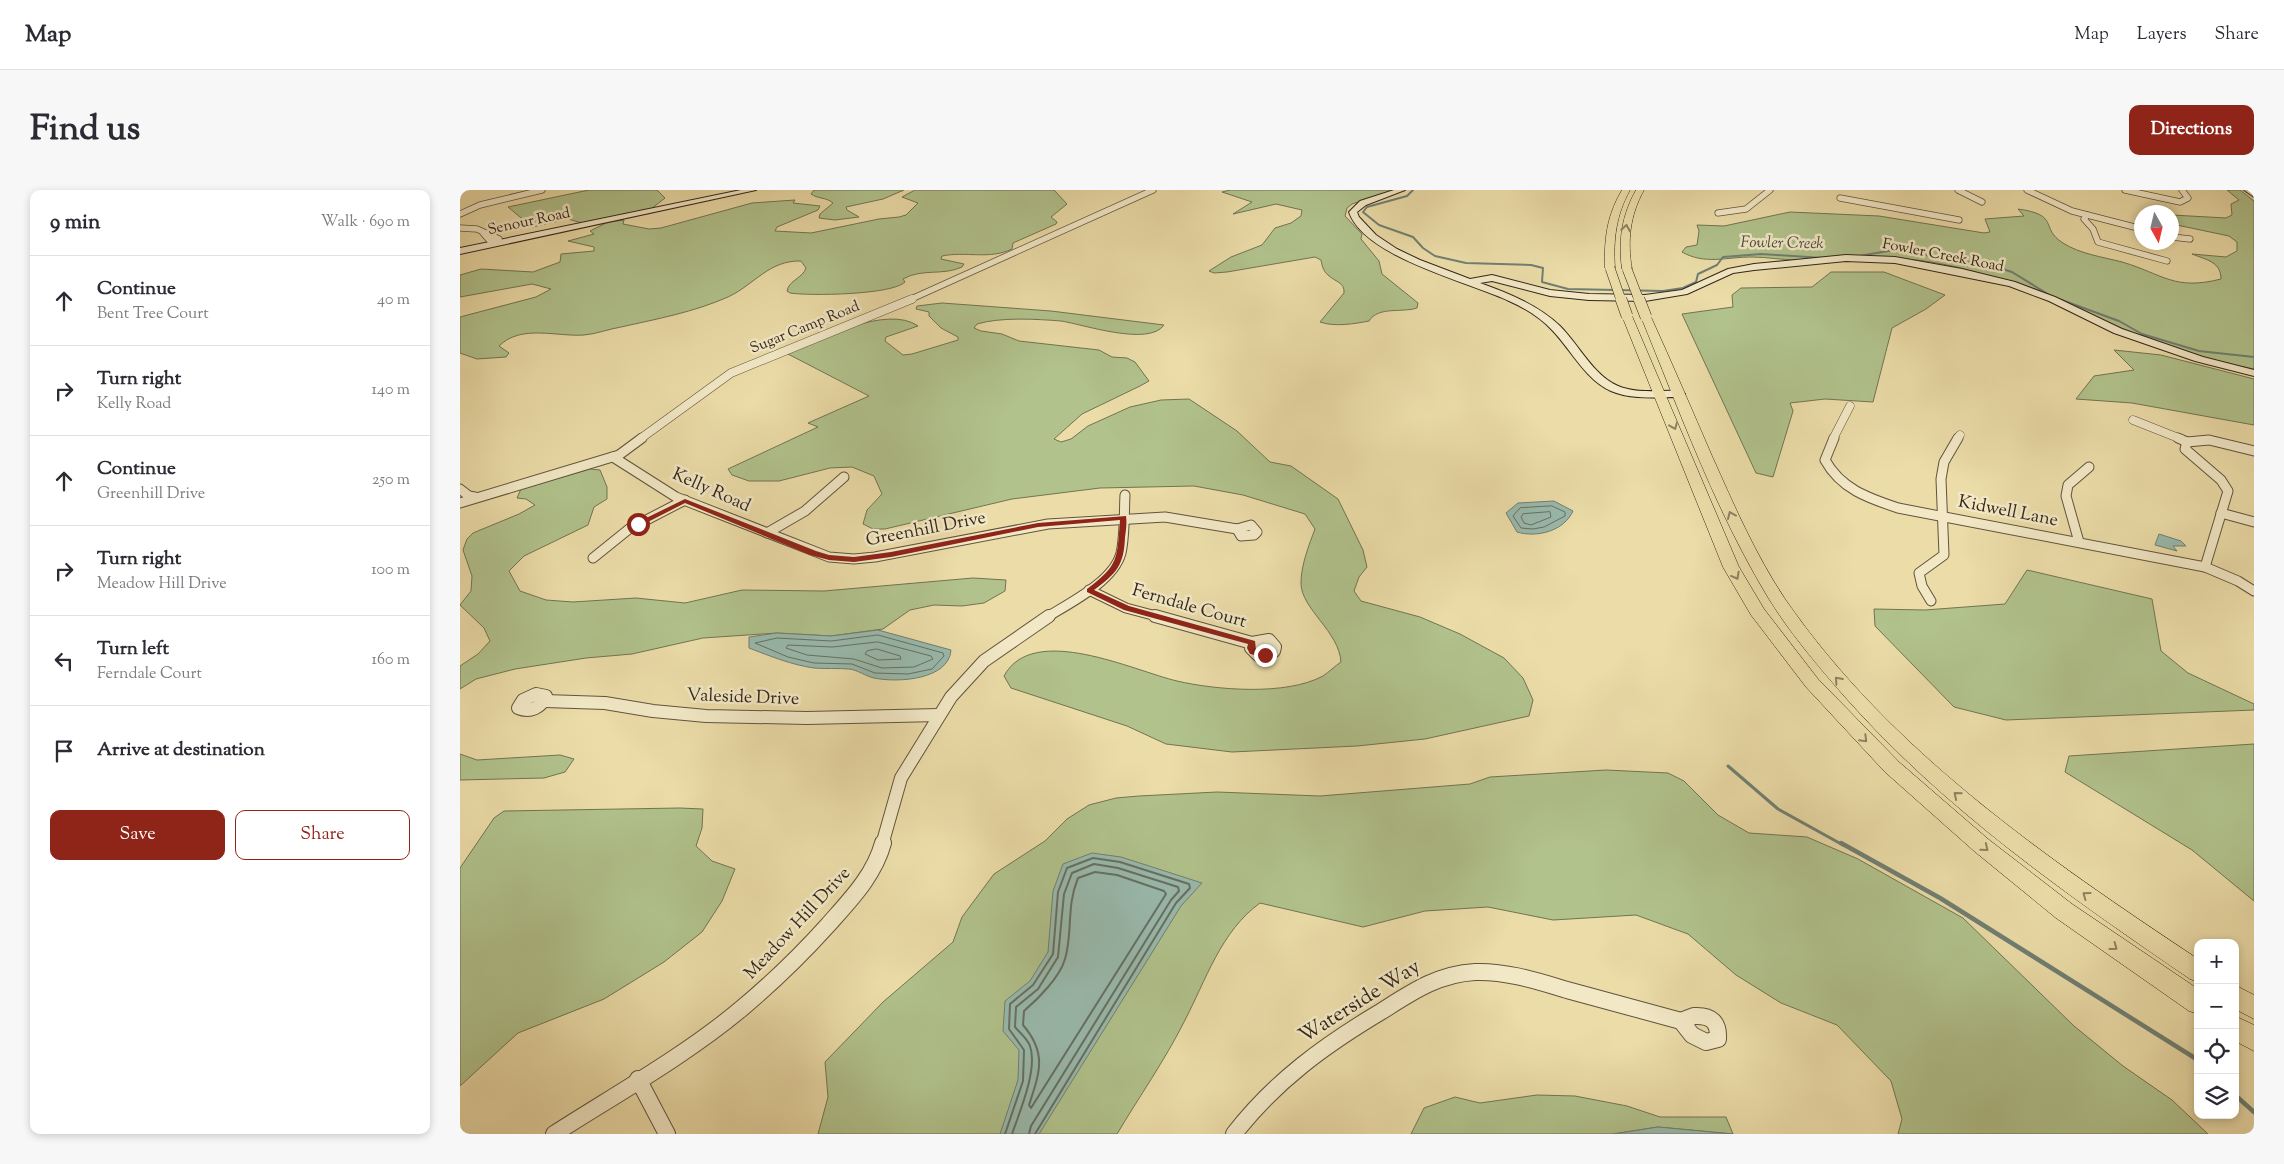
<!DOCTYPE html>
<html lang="en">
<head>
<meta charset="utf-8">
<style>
  :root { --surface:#fff; --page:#f7f7f7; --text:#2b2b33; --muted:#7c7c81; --line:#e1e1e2; --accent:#8f2418 }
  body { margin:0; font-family:"Sorts Mill Goudy",serif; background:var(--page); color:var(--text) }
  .controls { position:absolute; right:15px; bottom:15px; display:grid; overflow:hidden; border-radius:10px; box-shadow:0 2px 8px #0003 }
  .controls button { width:45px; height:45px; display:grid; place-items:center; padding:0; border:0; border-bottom:1px solid var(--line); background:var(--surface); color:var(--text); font:25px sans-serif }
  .compass { position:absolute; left:1674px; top:15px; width:45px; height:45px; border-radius:50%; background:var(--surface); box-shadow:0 2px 8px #0003; rotate:172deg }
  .stop { position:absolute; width:15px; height:15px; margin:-11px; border:4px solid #8f2418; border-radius:50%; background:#fff }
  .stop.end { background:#8f2418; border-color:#fff; box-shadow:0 1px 5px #0008 }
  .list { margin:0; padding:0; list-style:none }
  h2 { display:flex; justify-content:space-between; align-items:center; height:65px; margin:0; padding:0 20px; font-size:21px }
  h2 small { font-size:16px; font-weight:400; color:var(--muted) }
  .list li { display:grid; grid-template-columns:32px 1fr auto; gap:15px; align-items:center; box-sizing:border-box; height:90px; padding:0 20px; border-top:1px solid var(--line) }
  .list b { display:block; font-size:19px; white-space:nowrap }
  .list p { margin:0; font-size:16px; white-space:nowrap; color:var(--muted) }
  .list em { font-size:16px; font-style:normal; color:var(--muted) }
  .actions { display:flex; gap:10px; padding:15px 20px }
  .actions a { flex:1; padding:11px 0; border:1px solid var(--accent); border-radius:10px; text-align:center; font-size:18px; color:var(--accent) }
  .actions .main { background:var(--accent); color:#fff }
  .icon { flex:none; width:28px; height:28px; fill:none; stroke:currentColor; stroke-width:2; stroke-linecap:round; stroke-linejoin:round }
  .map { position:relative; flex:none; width:1794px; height:944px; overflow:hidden; border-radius:10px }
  header { display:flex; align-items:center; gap:30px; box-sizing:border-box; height:70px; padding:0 25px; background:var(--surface); border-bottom:1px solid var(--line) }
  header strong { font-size:24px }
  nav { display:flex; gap:28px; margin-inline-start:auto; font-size:18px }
  .intro { display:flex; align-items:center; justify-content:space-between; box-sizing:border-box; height:120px; padding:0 30px }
  h1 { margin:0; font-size:35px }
  .button { padding:12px 22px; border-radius:10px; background:var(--accent); color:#fff; font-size:18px; font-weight:700 }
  main { display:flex; gap:30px; padding:0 30px }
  aside { flex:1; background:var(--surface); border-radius:10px; box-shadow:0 2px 8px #0003 }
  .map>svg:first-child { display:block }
  .green { fill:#b1c28c; stroke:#727452 }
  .water { fill:#99baad; stroke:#707f72 }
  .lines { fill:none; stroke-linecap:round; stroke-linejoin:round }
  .shore-far1 { stroke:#667063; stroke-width:1 }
  .shore { stroke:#667063; stroke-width:2 }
  .stream-far2 { stroke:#707f72; stroke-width:2 }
  .stream-far1 { stroke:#707f72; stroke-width:3 }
  .stream { stroke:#707f72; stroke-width:4.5 }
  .street-far4-casing { stroke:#61543d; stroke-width:7 }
  .street-far3-casing { stroke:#61543d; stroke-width:9 }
  .street-far2-casing { stroke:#61543d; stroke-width:11 }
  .street-far1-casing { stroke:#61543d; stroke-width:14 }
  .street-casing { stroke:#61543d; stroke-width:18 }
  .secondary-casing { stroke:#332619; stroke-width:2 }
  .primary-casing { stroke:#332619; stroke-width:1 }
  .street-far4 { stroke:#f2e8c6; stroke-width:5.5 }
  .street-far3 { stroke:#f2e8c6; stroke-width:8 }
  .street-far2 { stroke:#f2e8c6; stroke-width:9 }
  .street-far1 { stroke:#f2e8c6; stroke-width:12 }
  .street { stroke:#f2e8c6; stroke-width:16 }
  .secondary { fill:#f2e8c6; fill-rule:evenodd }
  .primary { fill:#ebdca8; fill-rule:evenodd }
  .primary-bridge-far1-casing { stroke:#332619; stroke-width:10; stroke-linecap:butt }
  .primary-bridge-casing { stroke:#332619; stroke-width:12; stroke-linecap:butt }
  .primary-bridge-far1 { stroke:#ebdca8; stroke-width:9 }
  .primary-bridge { stroke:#ebdca8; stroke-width:11 }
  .oneway { stroke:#8f8160 }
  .route { fill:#8f2418 }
  .labels { text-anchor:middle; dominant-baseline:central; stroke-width:5; stroke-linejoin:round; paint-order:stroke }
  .far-street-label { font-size:15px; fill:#332619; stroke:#f2e8c6 }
  .far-water-label { font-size:16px; font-style:italic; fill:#4c4b3e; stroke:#f2e8c6 }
  .street-label { font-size:18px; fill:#332619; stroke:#f2e8c6 }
  .near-street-label { font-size:21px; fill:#332619; stroke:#f2e8c6 }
</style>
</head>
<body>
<header>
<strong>Map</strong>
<nav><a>Map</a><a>Layers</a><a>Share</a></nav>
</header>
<div class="intro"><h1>Find us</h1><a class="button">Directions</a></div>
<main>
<aside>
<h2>9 min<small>Walk · 690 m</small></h2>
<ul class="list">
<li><svg class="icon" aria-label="ahead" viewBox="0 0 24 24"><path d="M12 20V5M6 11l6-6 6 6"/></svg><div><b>Continue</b><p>Bent Tree Court</p></div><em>40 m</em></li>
<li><svg class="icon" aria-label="right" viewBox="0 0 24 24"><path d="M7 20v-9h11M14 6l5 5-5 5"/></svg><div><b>Turn right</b><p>Kelly Road</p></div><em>140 m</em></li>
<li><svg class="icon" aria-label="ahead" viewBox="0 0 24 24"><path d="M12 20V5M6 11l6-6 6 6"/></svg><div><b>Continue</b><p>Greenhill Drive</p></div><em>250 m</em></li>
<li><svg class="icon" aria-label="right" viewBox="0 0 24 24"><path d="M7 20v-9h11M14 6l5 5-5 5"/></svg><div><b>Turn right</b><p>Meadow Hill Drive</p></div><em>100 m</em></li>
<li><svg class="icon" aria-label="left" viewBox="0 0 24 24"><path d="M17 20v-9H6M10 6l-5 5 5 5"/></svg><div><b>Turn left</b><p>Ferndale Court</p></div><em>160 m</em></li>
<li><svg class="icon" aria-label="arrive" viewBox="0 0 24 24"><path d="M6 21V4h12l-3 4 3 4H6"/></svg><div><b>Arrive at destination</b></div></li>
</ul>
<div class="actions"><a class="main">Save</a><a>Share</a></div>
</aside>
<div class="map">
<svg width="1794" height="944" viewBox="0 0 1794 944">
  <rect width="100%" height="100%" fill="#ebdca8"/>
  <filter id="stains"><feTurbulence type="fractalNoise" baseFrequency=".004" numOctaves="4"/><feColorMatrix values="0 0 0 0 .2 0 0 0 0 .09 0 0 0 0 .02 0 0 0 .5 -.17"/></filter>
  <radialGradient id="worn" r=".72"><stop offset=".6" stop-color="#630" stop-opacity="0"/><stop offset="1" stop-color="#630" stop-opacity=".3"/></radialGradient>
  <g class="green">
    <polygon points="129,0 197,0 205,8 191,19 122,33 108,29 72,37 48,17"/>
    <path d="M354 0H444L423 9 386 17 387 20 399 27 375 30 359 28 360 24 373 13C366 7 358 9 351 4Z"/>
    <path d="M455 0H594L607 14 591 27 597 32 596 34 553 53 552 59C529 70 506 61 482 66L481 69 504 74 502 77C483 86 462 78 443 89L445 92C432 105 349 106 330 103L327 101C329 90 343 88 346 78L341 71C309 70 294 95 268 107 234 122 197 129 161 137 149 139 136 144 124 145 97 147 61 134 39 156L49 163 46 167 17 169 0 163V127L76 107 91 99 72 94 0 107V85L21 79 73 82 100 72 101 64 134 61V57L108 51 134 44 130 41 148 32 164 30 163 34 189 39 201 38 292 13 335 10 333 13 360 16 358 20 317 37 315 41 351 43 419 29 439 27 446 25 458 13 442 7Z"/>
    <path d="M770 0H934L892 14 887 18 885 26 902 44 901 49 919 71 922 84 958 113 957 118C942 123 918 116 909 131 894 134 874 137 860 132L884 103C885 92 875 92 868 85 863 81 862 75 861 70L855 67 767 82 754 83 749 81 771 67 802 55 815 38 831 33 841 26 842 20 816 14 773 24 792 12 762 2Z"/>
    <path d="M1767 0H1780L1794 11V179C1749 170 1703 156 1661 138 1594 111 1530 79 1457 70 1417 65 1377 71 1337 70 1322 70 1307 67 1292 67 1266 67 1245 75 1222 62L1226 57 1237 55 1239 41 1237 35 1264 36 1330 22 1419 26 1524 43 1530 42 1525 29 1564 26 1558 19C1601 25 1579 38 1603 53 1620 64 1643 67 1662 72 1703 84 1714 101 1761 89 1761 72 1747 70 1732 64L1766 67 1777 61V52L1769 46 1712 34V25L1766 28 1772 25 1771 14 1779 10Z"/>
    <polygon points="1371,82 1424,82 1485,105 1466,119 1432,138 1413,212 1365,209 1330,213 1333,221 1313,287 1296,283 1222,124 1273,117 1272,105 1281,98 1352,97"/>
    <path d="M482 113 591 121 704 135C689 157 622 134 601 131 576 129 540 127 517 134L514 138 521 141 542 144 559 151 639 160 652 167 667 168 675 172 689 191 680 196 622 224 594 249 601 252 611 249 628 236 670 217 701 210 729 209 777 241 810 272 831 276 878 309 903 360 907 377 899 387 894 401 901 411 960 427 1000 444 1044 468 1063 488 1073 510 1069 526 965 549 897 556 772 562 706 554 667 536 551 498 544 486C573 432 674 481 717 491 756 500 826 506 863 486 869 482 875 476 881 472 879 441 841 419 841 393 841 375 849 355 855 339L845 324 783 305 734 296 640 298 552 309 425 339H413L403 334 407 320 422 304 414 286 392 277 370 278 319 291H289L272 285 268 279 358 237 348 233 409 206 326 163C358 150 427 114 458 136L426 147 425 151 443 165 452 164 498 150V147L481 138 469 126V122L456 119 457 116Z"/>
    <polygon points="1654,160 1701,165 1794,189 1794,235 1672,213 1616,209 1634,186 1674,180"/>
    <polygon points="130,279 140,280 147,297 147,309 134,317 128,335 64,366 49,381 60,401 86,410 113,412 176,408 225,413 282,400 364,401 513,388 546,390 545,401 524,413 502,416 474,415 450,420 423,439 371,446 317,443 243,448 172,464 126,468 55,479 16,489 0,499 0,476 18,464 30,451 24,438 0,415 11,401 12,386 3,360 7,349 13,343 59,324 75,315 66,309 57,308 61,299"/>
    <polygon points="1567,380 1692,409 1701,461 1728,483 1794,514 1794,520 1546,530 1494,517 1415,436 1414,419 1465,420 1545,414"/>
    <polygon points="1794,554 1794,711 1732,660 1605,582 1609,566"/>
    <polygon points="0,564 17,570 100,565 114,569 105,582 84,588 0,590"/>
    <path d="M1146 580 1208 583 1224 591 1258 625 1289 643 1347 647 1398 669 1503 728 1614 836 1663 876 1712 910 1748 944H1438L1442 929 1431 891 1377 835 1321 813 1276 785 1228 744 1176 725 1093 730 1028 717 965 721 903 737 800 713C761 741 746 790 724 832 705 870 679 907 657 944H358L368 907 365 872 423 812 493 752 502 727 534 684 585 651 607 629 629 615 656 608 679 606 757 602 860 606 1010 594 1030 587Z"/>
    <polygon points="220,618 243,619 242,638 236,656 252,671 275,679 262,711 242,742 204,772 144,809 58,843 0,896 0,678 34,628 44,621"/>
    <polygon points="1077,905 1115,906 1167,916 1200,927 1266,927 1273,944 1198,937 1153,944 951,944 964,918 995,907 1020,913"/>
  </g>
  <g class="water">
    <path d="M1094 311 1113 321C1104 341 1077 348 1057 342L1046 323 1058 313Z"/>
    <polygon points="1699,344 1721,351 1726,356 1713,356 1717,361 1695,355"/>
    <path d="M418 440 491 460C489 490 437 493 414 488 405 486 398 480 389 479 377 478 366 479 354 478 332 475 310 466 289 458V447L317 443 371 446Z"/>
    <polygon points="632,663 661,667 742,693 721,716 579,944 540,944 558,890 559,860 543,841 545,811 570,791 588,762 593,701 603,674"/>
    <polygon points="1198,937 1273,944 1153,944"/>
  </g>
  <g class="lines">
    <g class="shore-far1">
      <polygon points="1092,316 1105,322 1105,326 1084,337 1073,339 1061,338 1053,326 1060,318"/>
      <polygon points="1090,322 1091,327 1071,335 1064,333 1061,327 1063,324"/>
      <polygon points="418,445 483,463 484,466 472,479 448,484 415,483 392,474 354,473 328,467 295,453 317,448 371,451"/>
      <polygon points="418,452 471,466 473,469 454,477 422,478 394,469 347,465 326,458 328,455 372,457"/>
      <polygon points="417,459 440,466 441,469 418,470 405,464 407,461"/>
    </g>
    <g class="shore">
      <path d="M635 682 657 685 704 701 706 704 571 918 569 915C580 882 587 863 563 835L564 821C578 809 600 787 605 769 613 742 606 717 618 688Z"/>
      <polyline points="545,944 563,891 564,860 549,839 550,814 573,795 593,764 598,702 607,678 633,668 660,672 729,694 730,698 716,713 575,944"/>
      <path d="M552 944C560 921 578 879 570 856 567 848 560 843 555 837L556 817 578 799 598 767 604 704 612 683 634 674 658 678 718 697 719 701 711 710 571 936 569 944"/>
    </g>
    <g class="stream-far2">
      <polyline points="953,0 947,6 907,17 903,22 919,35 953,47 963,58 975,66 1006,73 1071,75 1083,78 1082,92 1108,99 1203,101 1223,98 1236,92 1238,84 1257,75 1263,67 1301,64 1363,68"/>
      <polyline points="1399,66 1434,60 1536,77 1552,82 1591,106"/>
      <polyline points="1599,109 1659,131 1682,144 1739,161 1794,167"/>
    </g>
    <polyline class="stream-far1" points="1268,576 1318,619 1383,655"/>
    <g class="stream">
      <polyline points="1381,653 1480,708 1738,870"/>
      <polyline points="1775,905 1794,922"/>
    </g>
    <defs>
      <g id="street-far4">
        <polyline points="1498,0 1522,12"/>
        <polyline points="1567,0 1612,21 1682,39"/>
        <polyline points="1665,0 1720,12 1728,8 1722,0"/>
        <polyline points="1380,8 1499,30"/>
        <polyline points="1258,23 1286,19 1310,0"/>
        <polyline points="0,24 20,15 82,0"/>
        <polyline points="1627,25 1624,29 1633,39 1638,52 1707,71"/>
        <polyline points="0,38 17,39 39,49 36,53 30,51 23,43"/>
        <polyline points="1712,47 1730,49"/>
        <polyline points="449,110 693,0"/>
      </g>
      <g id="street-far3">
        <polyline points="1673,230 1721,249"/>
        <polyline points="180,249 271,183 452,109"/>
        <polyline points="1373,249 1390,216"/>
        <polyline points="1497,249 1500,245"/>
      </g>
      <g id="street-far2">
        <path d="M1374 248 1365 270C1381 299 1408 308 1438 318L1745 377 1778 391 1794 401"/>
        <polyline points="1718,248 1727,252"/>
        <polyline points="1727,252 1725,259 1761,290 1768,301 1745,377"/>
        <polyline points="1727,252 1749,250 1794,261"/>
        <polyline points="153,267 216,307 369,367 394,369 415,367 588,334 705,327 777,339"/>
        <polyline points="0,299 9,306 15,307"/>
        <polyline points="0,313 159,265 182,248"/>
        <polyline points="1761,323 1794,332"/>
        <polygon points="791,335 797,342 794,345 781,346 777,339"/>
        <polyline points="307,343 345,321 384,287"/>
        <polyline points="1619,352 1606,306 1608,295 1629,277"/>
        <polyline points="133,368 169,339 225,310"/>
        <polyline points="629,400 666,418 700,427"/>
        <polyline points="1471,411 1462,396 1459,383 1484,365 1481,289 1484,272 1498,248"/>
        <path d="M587 427C610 413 654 391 661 363 665 345 664 324 665 305"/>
      </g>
      <g id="street-far1">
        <polyline points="695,426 792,453"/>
        <polygon points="809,450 815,457 814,461 798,465 791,458 792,453"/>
        <path d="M76 504 86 506C81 518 70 523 58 518L63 510Z"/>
        <polyline points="85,511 145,513 193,521 246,526 347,528 479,525"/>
        <polyline points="422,655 441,588 491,507 524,471 589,426"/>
      </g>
      <g id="street">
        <path d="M1234 826C1251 825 1259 832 1258 849L1246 852 1232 845 1221 831Z"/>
        <polyline points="178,889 207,944"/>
        <path d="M94 944C155 905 226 865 281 819 312 793 341 765 368 735 390 710 414 686 423 653"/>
        <path d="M774 944C815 891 865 855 922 821 952 802 978 784 1015 782 1047 781 1077 791 1107 800 1145 810 1183 821 1221 831"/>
      </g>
      <g id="secondary">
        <polygon points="281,0 296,0 0,64 0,58"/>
        <path d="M934 0H945L906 15 897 22 899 27 916 45 937 59 960 70 1010 89 1032 85 1090 100 1129 104 1185 105 1222 100 1268 79 1294 74 1386 65 1435 67 1502 79 1555 92 1595 107 1662 139 1743 167 1794 180V186L1735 171 1654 143 1589 111 1549 96 1435 73 1386 71 1294 80 1273 83 1227 104 1185 111 1129 110 1090 106 1032 91 1020 93C1048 103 1078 115 1100 136 1119 155 1133 185 1158 196 1177 204 1200 200 1219 201L1225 204 1219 207C1197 207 1172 210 1151 201 1126 190 1111 160 1093 141 1081 128 1065 118 1049 111 1009 92 904 67 889 22L900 11Z"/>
        <polygon points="1784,0 1793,0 1794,7"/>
      </g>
      <g id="primary">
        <path d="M1162 0H1170C1156 25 1153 50 1155 78L1150 81 1145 78C1144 49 1147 25 1162 0Z"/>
        <path d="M1176 0H1184C1170 25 1167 51 1172 79L1167 82 1162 79C1158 50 1162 25 1176 0Z"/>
        <polygon points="1167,123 1172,126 1279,377 1304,419 1358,489 1439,572 1528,649 1612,714 1738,799 1738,824 1729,821 1596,728 1514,661 1425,582 1346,497 1291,425 1263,377 1162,126"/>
        <path d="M1186 124 1191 127C1212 173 1232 220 1252 266 1274 315 1295 364 1325 409 1430 561 1586 668 1738 769V792L1730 789C1607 705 1484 619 1385 507 1358 476 1330 443 1309 409 1255 320 1220 222 1181 127Z"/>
        <polygon points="1775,795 1794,805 1794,829 1775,819"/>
        <polygon points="1775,826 1794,835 1794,861 1775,851"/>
      </g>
    </defs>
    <use href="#street-far4" class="street-far4-casing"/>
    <use href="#street-far3" class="street-far3-casing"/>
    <use href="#street-far2" class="street-far2-casing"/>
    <use href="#street-far1" class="street-far1-casing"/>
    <use href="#street" class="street-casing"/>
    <use href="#secondary" class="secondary-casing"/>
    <use href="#primary" class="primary-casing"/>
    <use href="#street-far4" class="street-far4"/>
    <use href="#street-far3" class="street-far3"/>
    <use href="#street-far2" class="street-far2"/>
    <use href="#street-far1" class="street-far1"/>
    <use href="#street" class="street"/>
    <use href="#secondary" class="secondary"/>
    <use href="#primary" class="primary"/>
    <defs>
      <g id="primary-bridge-far1">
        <polyline points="1150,78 1161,110"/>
        <polyline points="1167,79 1179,110"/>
      </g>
      <g id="primary-bridge">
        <polyline points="1161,109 1167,126"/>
        <polyline points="1179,109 1186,127"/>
      </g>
    </defs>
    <use href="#primary-bridge-far1" class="primary-bridge-far1-casing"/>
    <use href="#primary-bridge" class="primary-bridge-casing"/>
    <use href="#primary-bridge-far1" class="primary-bridge-far1"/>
    <use href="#primary-bridge" class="primary-bridge"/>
  </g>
  <defs><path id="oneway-chevron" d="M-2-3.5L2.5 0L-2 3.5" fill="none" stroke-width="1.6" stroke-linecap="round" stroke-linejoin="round" transform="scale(1.25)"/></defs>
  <g class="oneway">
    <use href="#oneway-chevron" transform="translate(1166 38) rotate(-81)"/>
    <use href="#oneway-chevron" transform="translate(1214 236) rotate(68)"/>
    <use href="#oneway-chevron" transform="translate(1271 325) rotate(-113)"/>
    <use href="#oneway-chevron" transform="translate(1276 386) rotate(61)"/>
    <use href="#oneway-chevron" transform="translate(1378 490) rotate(-132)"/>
    <use href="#oneway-chevron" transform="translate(1404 549) rotate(45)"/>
    <use href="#oneway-chevron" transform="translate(1497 605) rotate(-140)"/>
    <use href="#oneway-chevron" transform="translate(1525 658) rotate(39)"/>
    <use href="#oneway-chevron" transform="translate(1626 705) rotate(-144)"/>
    <use href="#oneway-chevron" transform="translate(1654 757) rotate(36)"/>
  </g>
  <path class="route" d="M225 309 356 361 369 365 394 367 431 362 578 333 666 326C667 333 666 340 665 347 664 375 657 383 634 400L669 416 795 451 796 460 809 465 805 467 790 464 787 458 788 454 664 420 627 402V399C659 375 657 369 660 330L578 337 431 367 394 372 369 370 350 365 225 313 180 336 174 334Z"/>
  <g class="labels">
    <g class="far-street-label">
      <text transform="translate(69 32) rotate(-12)">Senour Road</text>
      <text transform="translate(1483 66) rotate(11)">Fowler Creek Road</text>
      <text transform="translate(345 138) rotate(-22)">Sugar Camp Road</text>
    </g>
    <g class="far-water-label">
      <text transform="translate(1322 54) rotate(1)">Fowler Creek</text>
    </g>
    <g class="street-label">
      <text transform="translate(251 301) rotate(24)">Kelly Road</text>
      <text transform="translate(1548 322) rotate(11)">Kidwell Lane</text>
      <text transform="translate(466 340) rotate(-11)">Greenhill Drive</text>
      <text transform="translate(729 417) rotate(16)">Ferndale Court</text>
      <text transform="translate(283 508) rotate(2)">Valeside Drive</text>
      <text transform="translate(338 734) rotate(-47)">Meadow Hill Drive</text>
    </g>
    <g class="near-street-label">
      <text transform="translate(900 812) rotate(-32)">Waterside Way</text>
    </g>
  </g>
  <rect width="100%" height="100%" filter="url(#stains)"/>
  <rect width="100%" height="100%" fill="url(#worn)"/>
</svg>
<div class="controls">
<button>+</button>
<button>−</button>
<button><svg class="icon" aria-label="locate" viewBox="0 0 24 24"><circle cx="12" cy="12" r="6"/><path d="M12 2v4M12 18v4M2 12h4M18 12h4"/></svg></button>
<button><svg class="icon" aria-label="layers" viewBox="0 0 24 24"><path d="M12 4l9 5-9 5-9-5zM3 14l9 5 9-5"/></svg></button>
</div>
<svg class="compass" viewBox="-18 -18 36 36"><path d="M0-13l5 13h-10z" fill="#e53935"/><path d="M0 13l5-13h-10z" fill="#7c7c81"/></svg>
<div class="stop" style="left:178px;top:334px"></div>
<div class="stop end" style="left:805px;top:465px"></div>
</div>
</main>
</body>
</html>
